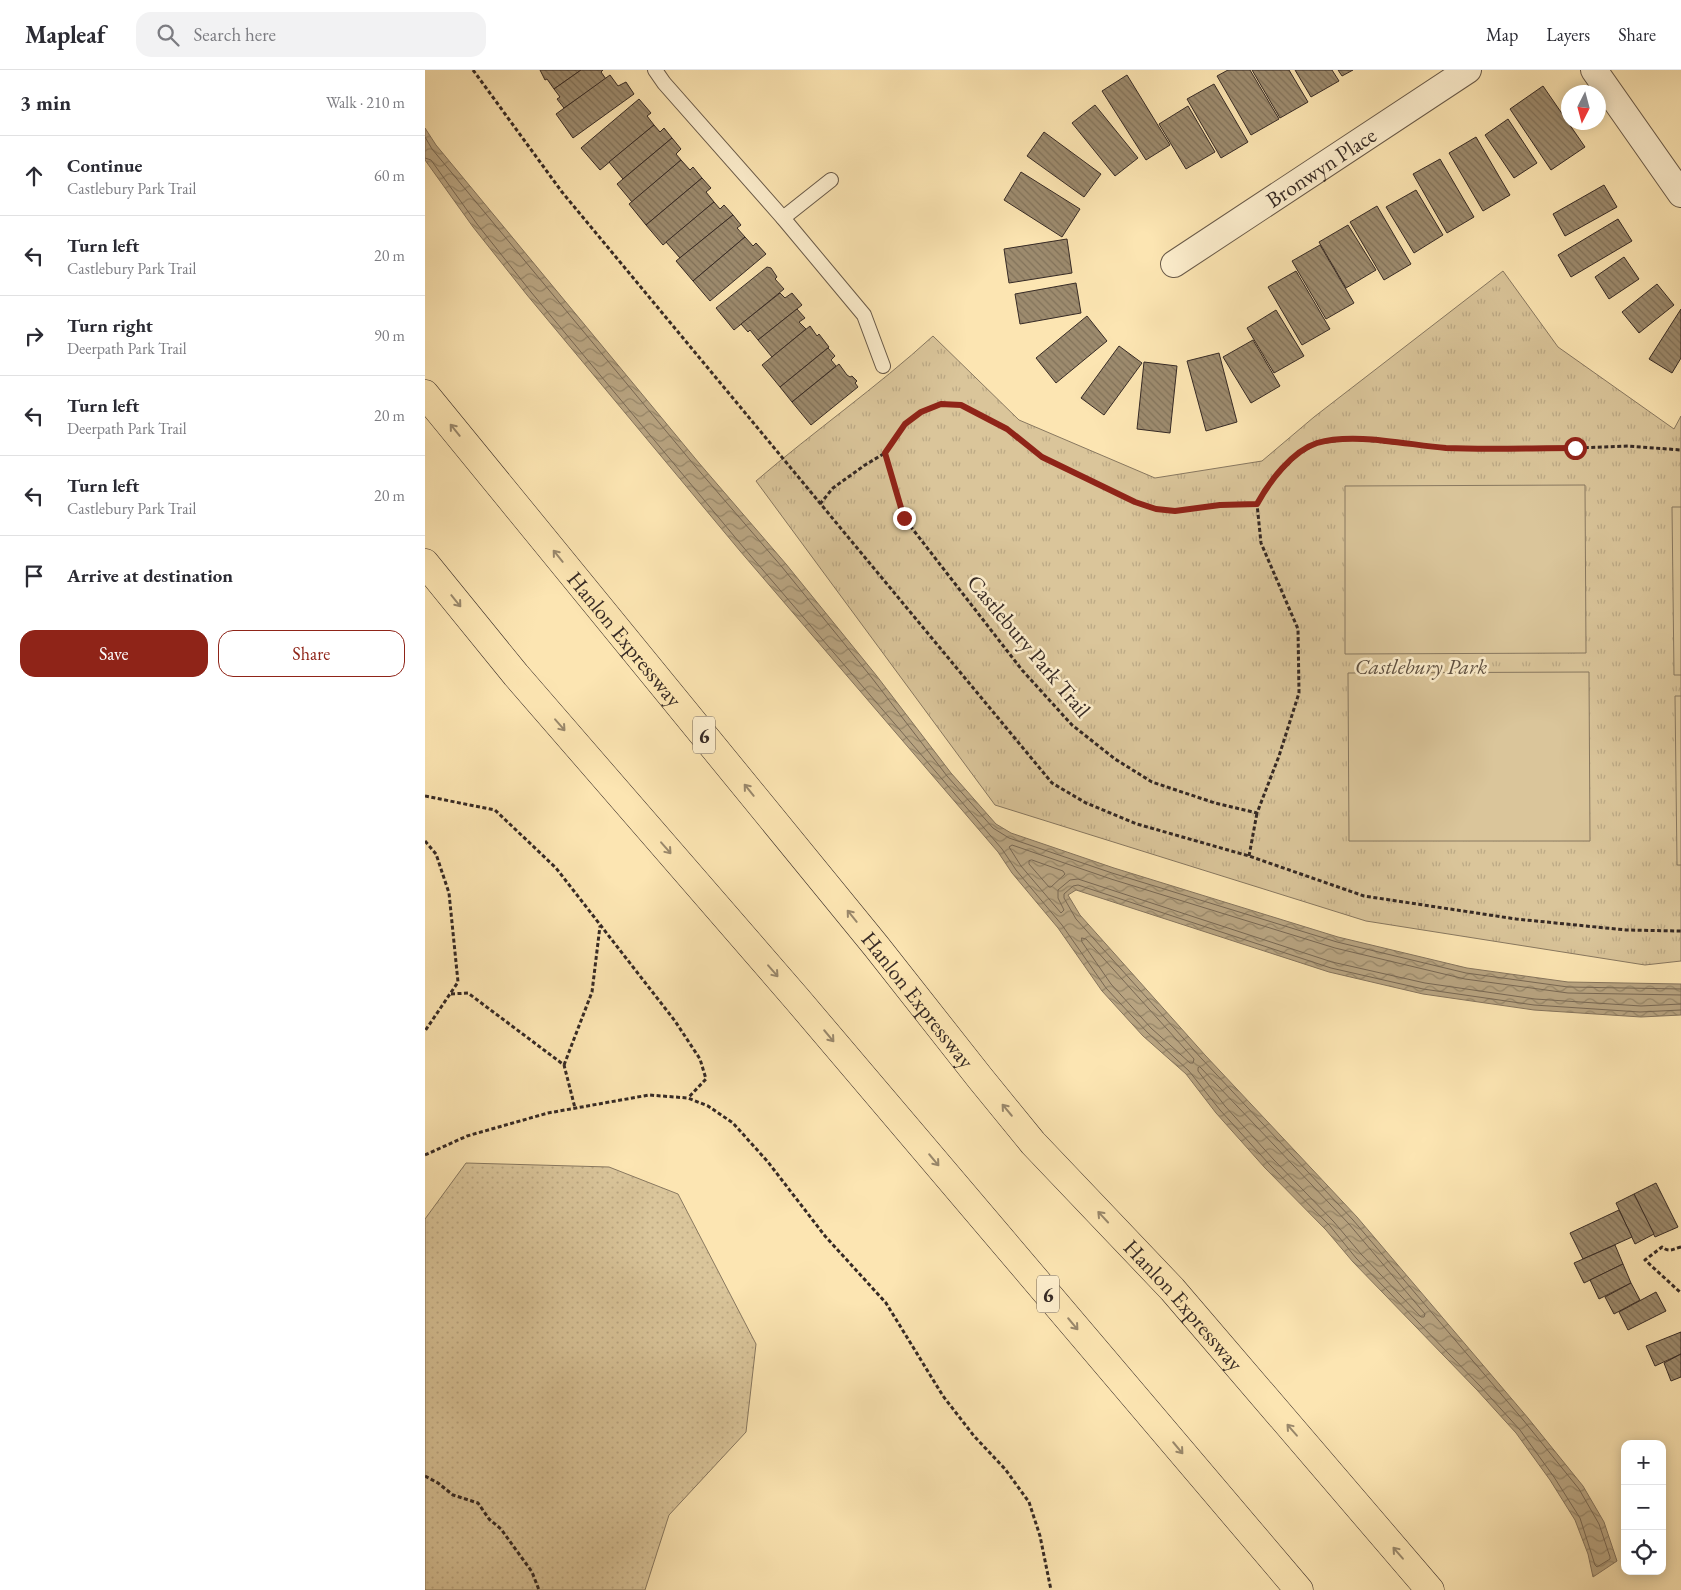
<!DOCTYPE html>
<html lang="en">
<head>
<meta charset="utf-8">
<style>
  :root { --surface:#fff; --page:#f2f2f3; --text:#2b2b33; --muted:#7c7c81; --line:#e1e1e2; --accent:#8f2418 }
  body { margin:0; font-family:"EB Garamond",serif; background:var(--page); color:var(--text) }
  .controls { position:absolute; right:15px; bottom:15px; display:grid; overflow:hidden; border-radius:10px; box-shadow:0 2px 12px #0003 }
  .controls button { width:45px; height:45px; display:grid; place-items:center; padding:0; border:0; border-bottom:1px solid var(--line); background:var(--surface); color:var(--text); font:25px sans-serif }
  .compass { position:absolute; left:1136px; top:15px; width:45px; height:45px; border-radius:50%; background:var(--surface); box-shadow:0 2px 12px #0003; rotate:186deg }
  .stop { position:absolute; width:15px; height:15px; margin:-11px; border:4px solid #8f2418; border-radius:50%; background:#fff }
  .stop.end { background:#8f2418; border-color:#fff; box-shadow:0 1px 5px #0008 }
  .list { margin:0; padding:0; list-style:none }
  h2 { display:flex; justify-content:space-between; align-items:center; height:65px; margin:0; padding:0 20px; font-size:21px }
  h2 small { font-size:16px; font-weight:400; color:var(--muted) }
  .list li { display:grid; grid-template-columns:32px 1fr auto; gap:15px; align-items:center; box-sizing:border-box; height:80px; padding:0 20px; border-top:1px solid var(--line) }
  .list b { display:block; font-size:19px; white-space:nowrap }
  .list p { margin:0; font-size:16px; white-space:nowrap; color:var(--muted) }
  .list em { font-size:16px; font-style:normal; color:var(--muted) }
  .actions { display:flex; gap:10px; padding:15px 20px }
  .actions a { flex:1; padding:11px 0; border:1px solid var(--accent); border-radius:15px; text-align:center; font-size:18px; color:var(--accent) }
  .actions .main { background:var(--accent); color:#fff }
  .icon { flex:none; width:28px; height:28px; fill:none; stroke:currentColor; stroke-width:2; stroke-linecap:round; stroke-linejoin:round }
  .map { position:relative; flex:none; width:1256px; height:1520px; overflow:hidden }
  header { display:flex; align-items:center; gap:30px; box-sizing:border-box; height:70px; padding:0 25px; background:var(--surface); border-bottom:1px solid var(--line) }
  header strong { font-size:24px }
  nav { display:flex; gap:28px; margin-inline-start:auto; font-size:18px }
  .search { width:350px; height:45px; background:var(--page); display:flex; align-items:center; gap:12px; box-sizing:border-box; padding:0 18px; border-radius:15px; color:var(--muted); font-size:19px }
  main { display:flex }
  aside { flex:1; background:var(--surface) }
  .map>svg:first-child { display:block }
  .grass { fill:url(#grass-dots); stroke:#887860 }
  .park { fill:url(#park-tufts); stroke:#887860 }
  .pitch { fill:#dac59a; stroke:#887860 }
  .water { fill:url(#water-waves); stroke:#85745d }
  .lines { fill:none; stroke-linecap:round; stroke-linejoin:round }
  .shore { stroke:#786854; stroke-width:1 }
  .building { fill:url(#building-back-hatch); stroke:#362a25 }
  .service-casing { stroke:#685948; stroke-width:16 }
  .minor-casing { stroke:#685948; stroke-width:28 }
  .trunk-casing { stroke:#362a25; stroke-width:29 }
  .path { stroke:#362a25; stroke-width:3; stroke-dasharray:4 2.5; stroke-linecap:butt }
  .service { stroke:#fdeecd; stroke-width:14 }
  .minor { stroke:#fdeecd; stroke-width:26 }
  .trunk { stroke:#fce5b2; stroke-width:28 }
  .oneway { stroke:#99886c }
  .route { stroke:#8f2418; stroke-width:6 }
  .labels { text-anchor:middle; dominant-baseline:central; stroke-width:5; stroke-linejoin:round; paint-order:stroke }
  .shield { fill:#fdeecd; stroke:#726557; stroke-width:1 }
  .shield-label { font-size:21px; font-weight:bold; fill:#362a25 }
  .street-label { font-size:22px; fill:#362a25; stroke:#fdeecd }
  .park-label { font-size:22px; font-style:italic; fill:#5f5142; stroke:#fdeecd }
</style>
</head>
<body>
<header>
<strong>Mapleaf</strong>
<div class="search"><svg class="icon" aria-label="search" viewBox="0 0 24 24"><circle cx="10" cy="10" r="6"/><path d="M15 15l6 6"/></svg>Search here</div>
<nav><a>Map</a><a>Layers</a><a>Share</a></nav>
</header>
<main>
<aside>
<h2>3 min<small>Walk · 210 m</small></h2>
<ul class="list">
<li><svg class="icon" aria-label="ahead" viewBox="0 0 24 24"><path d="M12 20V5M6 11l6-6 6 6"/></svg><div><b>Continue</b><p>Castlebury Park Trail</p></div><em>60 m</em></li>
<li><svg class="icon" aria-label="left" viewBox="0 0 24 24"><path d="M17 20v-9H6M10 6l-5 5 5 5"/></svg><div><b>Turn left</b><p>Castlebury Park Trail</p></div><em>20 m</em></li>
<li><svg class="icon" aria-label="right" viewBox="0 0 24 24"><path d="M7 20v-9h11M14 6l5 5-5 5"/></svg><div><b>Turn right</b><p>Deerpath Park Trail</p></div><em>90 m</em></li>
<li><svg class="icon" aria-label="left" viewBox="0 0 24 24"><path d="M17 20v-9H6M10 6l-5 5 5 5"/></svg><div><b>Turn left</b><p>Deerpath Park Trail</p></div><em>20 m</em></li>
<li><svg class="icon" aria-label="left" viewBox="0 0 24 24"><path d="M17 20v-9H6M10 6l-5 5 5 5"/></svg><div><b>Turn left</b><p>Castlebury Park Trail</p></div><em>20 m</em></li>
<li><svg class="icon" aria-label="arrive" viewBox="0 0 24 24"><path d="M6 21V4h12l-3 4 3 4H6"/></svg><div><b>Arrive at destination</b></div></li>
</ul>
<div class="actions"><a class="main">Save</a><a>Share</a></div>
</aside>
<div class="map">
<svg width="1256" height="1520" viewBox="0 0 1256 1520">
  <defs>
    <pattern id="grass-dots" width="8" height="8" patternUnits="userSpaceOnUse" patternTransform="scale(1.25)"><rect width="8" height="8" fill="#dac59a"/><path d="M2 2h.1M6 6h.1" fill="none" stroke="#bca985" stroke-width="1.8" stroke-linecap="round"/></pattern>
    <pattern id="park-tufts" width="24" height="20" patternUnits="userSpaceOnUse" patternTransform="scale(1.25)"><rect width="24" height="20" fill="#dac59a"/><path d="M3 7l-1-3M5 7V3M7 7l1-3M15 17l-1-3M17 17v-4M19 17l1-3" fill="none" stroke="#bca985"/></pattern>
    <pattern id="water-waves" width="16" height="10" patternUnits="userSpaceOnUse" patternTransform="scale(1.25)"><rect width="16" height="10" fill="#b9a582"/><path d="M0 5q4-4 8 0t8 0" fill="none" stroke="#97876a"/></pattern>
    <pattern id="building-back-hatch" width="6" height="6" patternUnits="userSpaceOnUse" patternTransform="scale(1.25)"><rect width="6" height="6" fill="#9d8b6e"/><path d="M-1 5l2 2M0 0l6 6M5-1l2 2" fill="none" stroke="#81725a"/></pattern>
  </defs>
  <rect width="100%" height="100%" fill="#fce5b2"/>
  <filter id="stains"><feTurbulence type="fractalNoise" baseFrequency=".004" numOctaves="4"/><feColorMatrix values="0 0 0 0 .2 0 0 0 0 .09 0 0 0 0 .02 0 0 0 .5 -.17"/></filter>
  <radialGradient id="worn" r=".72"><stop offset=".6" stop-color="#630" stop-opacity="0"/><stop offset="1" stop-color="#630" stop-opacity=".3"/></radialGradient>
  <polygon class="grass" points="41,1093 184,1097 253,1124 331,1274 321,1362 244,1445 220,1520 0,1520 0,1149"/>
  <path class="park" d="M1078 201 1133 277 1249 359 1256 346V891L1220 895 941 851 570 735 331 411C389 361 451 318 508 266L594 350 730 408 837 391 889 347Z"/>
  <g class="pitch">
    <polygon points="1160,415 1161,583 920,584 920,416"/>
    <polygon points="1247,437 1256,437 1256,605 1249,605"/>
    <polygon points="1164,602 1165,771 924,771 923,603"/>
    <polygon points="1250,626 1256,626 1256,795 1252,795"/>
  </g>
  <polygon class="water" points="0,58 11,75 274,393 361,494 451,605 526,703 571,754 586,763 689,798 913,867 1042,898 1143,912 1256,914 1256,945 1216,947 1109,940 998,924 904,902 651,820 643,825 655,845 780,985 932,1147 1103,1348 1158,1416 1179,1452 1192,1491 1168,1507 1163,1484 1150,1450 1125,1410 1091,1363 1052,1320 928,1192 901,1160 840,1098 791,1043 761,1004 718,966 677,921 633,858 587,803 573,782 315,481 102,225 48,157 0,90"/>
  <g class="lines">
    <g class="shore">
      <polyline points="0,67 7,79 270,396 357,497 447,608 522,706 568,758 584,768 687,803 912,872 1041,903 1143,917 1256,919"/>
      <polyline points="0,88 6,90 52,154 106,222 319,478 577,779 591,800 637,855 681,918 722,962 764,1001 795,1040 844,1094 905,1156 931,1188 1056,1317 1095,1360 1129,1407 1155,1448 1170,1495 1172,1497 1185,1489 1185,1487 1174,1454 1154,1419 1099,1351 928,1150 776,988 651,849 639,828 639,824 648,816 653,815 906,898 998,919 1109,935 1215,942 1256,940"/>
      <polygon points="607,790 638,801 640,804 626,817 624,817 604,794 604,791"/>
      <polygon points="657,868 661,869 769,989 768,993 765,993 726,958 686,914 657,872"/>
      <polyline points="1256,925 1143,923 1040,909 910,878 686,809 587,775 584,777 596,796 636,843 639,840 633,828 633,820 645,810 653,809 907,892 1000,913 1110,929 1216,936 1256,934"/>
      <polygon points="775,997 924,1154 1000,1244 999,1247 996,1247 936,1184 909,1152 849,1090 800,1036 773,1001 773,998"/>
    </g>
  </g>
  <g class="building">
    <polygon points="115,0 156,0 129,19 122,9 120,10"/>
    <polygon points="156,0 178,0 176,2 181,9 139,38 132,29 135,27 129,19"/>
    <polygon points="803,0 825,0 854,49 826,65 792,6"/>
    <polygon points="827,0 864,0 883,32 855,48"/>
    <polygon points="870,0 907,0 914,11 886,27"/>
    <polygon points="913,0 928,0 917,6"/>
    <polygon points="185,5 193,16 201,12 209,24 148,68 131,44"/>
    <polygon points="702,5 745,75 721,90 677,21"/>
    <polygon points="789,14 823,72 796,88 762,29"/>
    <polygon points="1118,16 1160,77 1126,100 1085,39"/>
    <polygon points="214,29 226,43 222,46 229,55 175,100 156,78"/>
    <polygon points="670,35 713,88 690,106 647,53"/>
    <polygon points="763,36 790,82 761,99 734,54"/>
    <polygon points="1083,49 1112,93 1089,108 1060,65"/>
    <polygon points="229,55 235,62 239,58 247,68 198,109 184,92"/>
    <polygon points="619,62 676,104 659,127 602,86"/>
    <polygon points="1051,67 1085,125 1058,141 1024,83"/>
    <polygon points="247,68 256,79 251,84 256,90 207,132 192,114"/>
    <polygon points="1015,89 1049,147 1022,163 988,104"/>
    <polygon points="256,90 265,100 268,97 277,108 221,155 204,134"/>
    <polygon points="596,102 655,139 637,167 579,130"/>
    <polygon points="277,108 286,118 281,122 289,132 238,175 221,155"/>
    <polygon points="1179,115 1192,137 1140,166 1128,144"/>
    <polygon points="991,120 1018,165 989,183 961,137"/>
    <polygon points="289,132 295,139 299,135 308,145 255,188 241,172"/>
    <polygon points="952,136 986,194 959,210 925,152"/>
    <polygon points="308,145 316,155 312,158 320,167 268,211 251,191"/>
    <polygon points="1193,149 1207,171 1146,207 1133,185"/>
    <polygon points="923,155 951,200 921,218 894,172"/>
    <polygon points="320,167 328,176 331,173 341,184 285,231 268,211"/>
    <polygon points="642,169 647,203 584,213 579,179"/>
    <polygon points="895,175 929,233 901,249 867,191"/>
    <polygon points="1199,187 1214,209 1184,229 1170,207"/>
    <polygon points="342,197 346,198 352,207 350,209 359,219 309,260 291,238"/>
    <polygon points="871,201 905,259 877,275 843,217"/>
    <polygon points="651,213 656,243 595,254 590,224"/>
    <polygon points="1232,214 1249,235 1214,263 1197,242"/>
    <polygon points="355,223 360,228 367,223 377,235 333,270 325,260 323,262 316,254"/>
    <polygon points="372,239 380,248 374,252 381,259 347,287 333,270"/>
    <polygon points="1256,239 1256,288 1247,303 1224,289"/>
    <polygon points="851,240 879,286 849,303 822,258"/>
    <polygon points="662,246 682,271 631,313 611,288"/>
    <polygon points="385,256 392,266 394,264 404,277 355,317 337,295"/>
    <polygon points="828,270 855,316 826,333 798,287"/>
    <polygon points="694,276 717,293 679,345 656,328"/>
    <polygon points="403,278 410,286 406,290 411,296 367,332 355,317"/>
    <polygon points="794,283 812,352 781,361 762,291"/>
    <polygon points="719,292 752,296 745,363 712,359"/>
    <polygon points="414,294 422,305 425,307 427,306 432,311 430,313 433,317 386,355 367,332"/>
    <polygon points="1231,1113 1253,1157 1230,1167 1209,1124"/>
    <polygon points="1209,1124 1229,1164 1210,1174 1191,1133"/>
    <polygon points="1194,1140 1207,1167 1158,1189 1145,1163"/>
    <polygon points="1190,1175 1198,1194 1159,1213 1149,1193"/>
    <polygon points="1198,1194 1206,1213 1174,1229 1165,1210"/>
    <polygon points="1206,1213 1215,1230 1189,1244 1180,1227"/>
    <polygon points="1231,1222 1241,1241 1203,1260 1194,1242"/>
    <polygon points="1256,1262 1256,1284 1230,1296 1221,1276"/>
    <polygon points="1256,1284 1256,1307 1246,1311 1239,1293"/>
  </g>
  <g class="lines">
    <defs>
      <g id="service">
        <polyline points="230,0 239,13 358,148 439,245 458,296"/>
        <polyline points="358,148 406,110"/>
      </g>
      <g id="minor">
        <polyline points="1169,0 1256,124"/>
        <path id="s1" d="M749 194 1043 0"/>
      </g>
      <g id="trunk">
        <path id="s2" d="M0 324 451 876 555 1008 608 1073 747 1219 1005 1520"/>
        <polyline points="0,493 91,605 372,929 874,1520"/>
      </g>
    </defs>
    <use href="#service" class="service-casing"/>
    <use href="#minor" class="minor-casing"/>
    <use href="#trunk" class="trunk-casing"/>
    <g class="path">
      <polyline points="48,0 137,122 627,713 661,733 712,754 824,786 939,826 1091,849 1201,860 1256,861"/>
      <polyline points="460,383 479,448 597,600 647,655 690,689 727,712 790,733 832,743 854,686 874,623 873,559 836,473 832,434 844,413 872,385 892,373 927,369 1023,378 1150,378 1203,376 1256,380"/>
      <polyline points="395,434 408,418 440,395 460,383 480,353 496,342 516,333 537,335 555,344 582,359 617,387 710,432 731,439 750,441 795,435 832,434"/>
      <polyline points="0,726 70,740 131,798 250,951 275,989 281,1009 263,1028"/>
      <polyline points="0,771 11,784 24,823 33,912 0,961"/>
      <polyline points="824,786 832,743"/>
      <polyline points="26,924 43,923 139,995 150,1038"/>
      <polyline points="139,995 167,922 175,856"/>
      <polyline points="0,1085 42,1066 123,1043 224,1025 263,1028 283,1036 308,1053 343,1092 400,1166 461,1233 518,1326 549,1366 580,1399 604,1432 615,1466 626,1520"/>
      <path d="M1256 1177C1247 1179 1245 1183 1237 1177L1220 1190 1256 1223"/>
      <polyline points="0,1406 13,1413 28,1425 53,1433 64,1449 76,1459 107,1502 114,1520"/>
    </g>
    <use href="#service" class="service"/>
    <use href="#minor" class="minor"/>
    <use href="#trunk" class="trunk"/>
  </g>
  <defs><path id="oneway-shaft" d="M-6 0H5M1.5-3L5.5 0L1.5 3" fill="none" stroke-width="1.6" stroke-linecap="round" stroke-linejoin="round" transform="scale(1.25)"/></defs>
  <g class="oneway">
    <use href="#oneway-shaft" transform="translate(30 360) rotate(-129)"/>
    <use href="#oneway-shaft" transform="translate(133 486) rotate(-129)"/>
    <use href="#oneway-shaft" transform="translate(31 531) rotate(51)"/>
    <use href="#oneway-shaft" transform="translate(135 655) rotate(49)"/>
    <use href="#oneway-shaft" transform="translate(324 720) rotate(-129)"/>
    <use href="#oneway-shaft" transform="translate(241 778) rotate(49)"/>
    <use href="#oneway-shaft" transform="translate(427 846) rotate(-129)"/>
    <use href="#oneway-shaft" transform="translate(348 901) rotate(49)"/>
    <use href="#oneway-shaft" transform="translate(404 966) rotate(50)"/>
    <use href="#oneway-shaft" transform="translate(582 1040) rotate(-130)"/>
    <use href="#oneway-shaft" transform="translate(509 1090) rotate(50)"/>
    <use href="#oneway-shaft" transform="translate(678 1147) rotate(-133)"/>
    <use href="#oneway-shaft" transform="translate(648 1254) rotate(50)"/>
    <use href="#oneway-shaft" transform="translate(867 1360) rotate(-131)"/>
    <use href="#oneway-shaft" transform="translate(753 1378) rotate(50)"/>
    <use href="#oneway-shaft" transform="translate(973 1483) rotate(-131)"/>
  </g>
  <g class="lines">
    <path class="route" d="M479 448 460 383 480 354 496 342 516 334 536 335 582 359 617 387 710 432 731 439 750 441 795 435 832 434C844 412 867 381 892 373 929 362 983 375 1021 378 1064 380 1107 378 1150 378"/>
  </g>
  <g class="labels">
    <g class="shield">
      <rect x="268" y="646.5" width="22" height="37" rx="4"/>
      <rect x="612" y="1205.5" width="22" height="37" rx="4"/>
    </g>
    <g class="shield-label">
      <text x="279" y="665">6</text>
      <text x="623" y="1224">6</text>
    </g>
    <g class="street-label">
      <text stroke="none"><textPath href="#s1" startOffset="176">Bronwyn Place</textPath></text>
      <text stroke="none"><textPath href="#s2" startOffset="316">Hanlon Expressway</textPath></text>
      <text transform="translate(604 576) rotate(50)">Castlebury Park Trail</text>
      <text stroke="none"><textPath href="#s2" startOffset="781">Hanlon Expressway</textPath></text>
      <text stroke="none"><textPath href="#s2" startOffset="1186">Hanlon Expressway</textPath></text>
    </g>
    <g class="park-label">
      <text x="996" y="596">Castlebury Park</text>
    </g>
  </g>
  <rect width="100%" height="100%" filter="url(#stains)"/>
  <rect width="100%" height="100%" fill="url(#worn)"/>
</svg>
<div class="controls">
<button>+</button>
<button>−</button>
<button><svg class="icon" aria-label="locate" viewBox="0 0 24 24"><circle cx="12" cy="12" r="6"/><path d="M12 2v4M12 18v4M2 12h4M18 12h4"/></svg></button>
</div>
<svg class="compass" viewBox="-18 -18 36 36"><path d="M0-13l5 13h-10z" fill="#e53935"/><path d="M0 13l5-13h-10z" fill="#7c7c81"/></svg>
<div class="stop" style="left:1150px;top:378px"></div>
<div class="stop end" style="left:479px;top:448px"></div>
</div>
</main>
</body>
</html>
